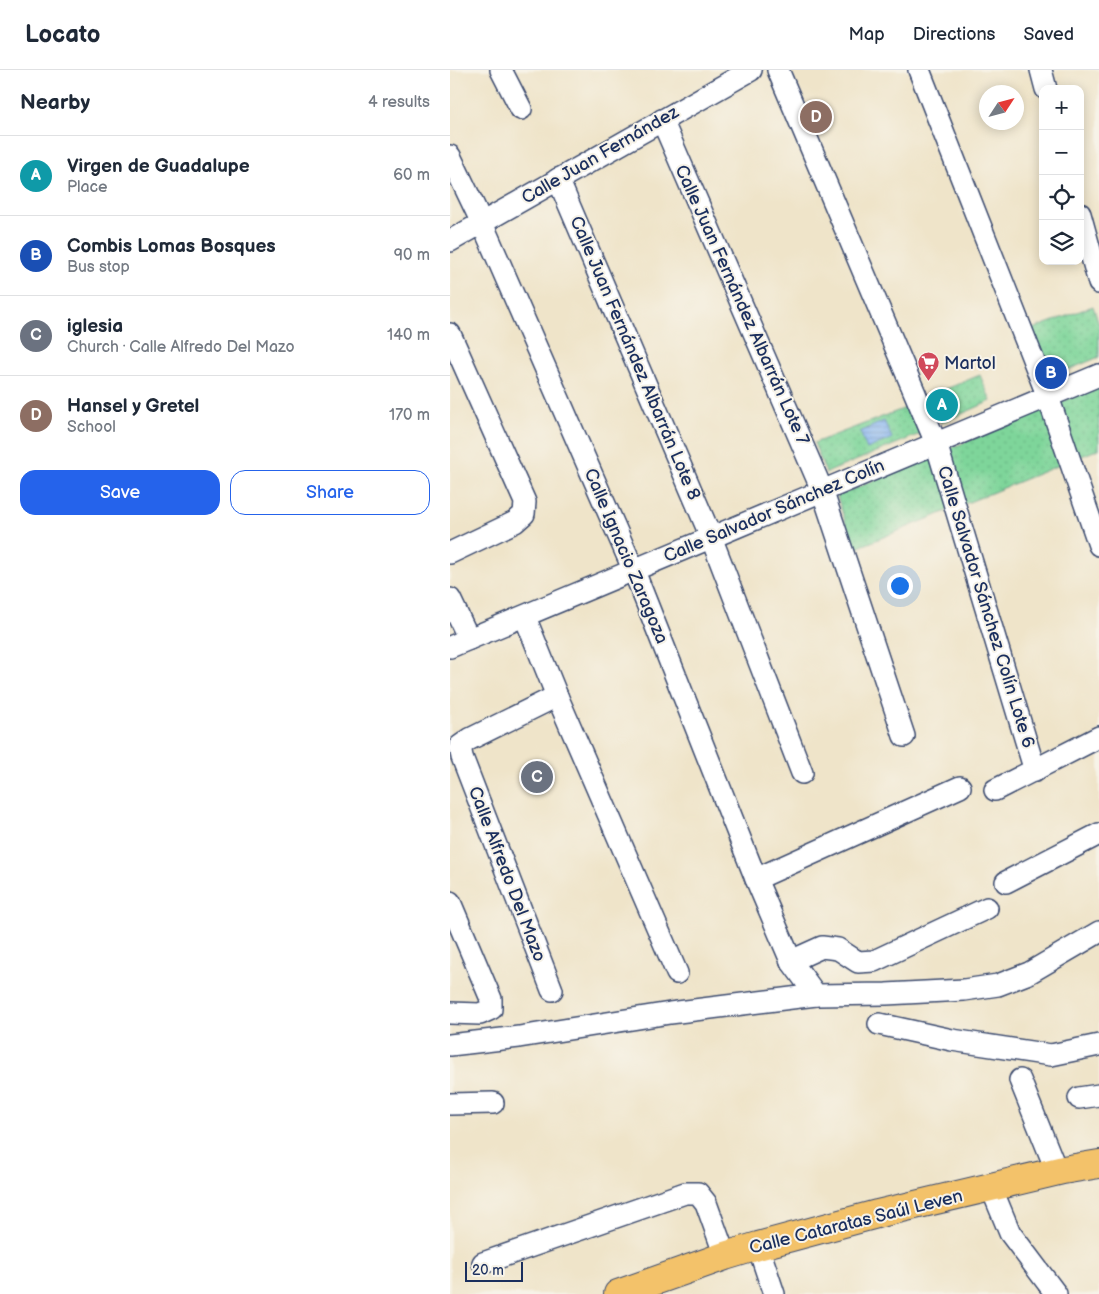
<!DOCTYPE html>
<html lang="en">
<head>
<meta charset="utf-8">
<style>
  :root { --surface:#fff; --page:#f2f2f3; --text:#1f2937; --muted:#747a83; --line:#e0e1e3; --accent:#2563eb }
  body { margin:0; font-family:"Balsamiq Sans",sans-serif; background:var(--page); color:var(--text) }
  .controls { position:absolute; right:15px; top:15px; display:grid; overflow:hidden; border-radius:10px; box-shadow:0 2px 12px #0003 }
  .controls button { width:45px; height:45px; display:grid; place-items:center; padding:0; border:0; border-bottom:1px solid var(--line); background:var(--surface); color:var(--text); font:25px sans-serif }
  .compass { position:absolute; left:529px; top:15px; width:45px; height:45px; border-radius:50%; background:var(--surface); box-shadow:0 2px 12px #0003; rotate:54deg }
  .scale { position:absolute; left:15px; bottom:12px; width:58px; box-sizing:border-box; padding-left:5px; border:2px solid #1b2f5e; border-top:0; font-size:14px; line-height:18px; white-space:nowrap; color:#1b2f5e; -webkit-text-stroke:4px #f7f3e8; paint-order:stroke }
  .you { position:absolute; left:449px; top:515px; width:18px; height:18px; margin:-12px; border:4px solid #fff; border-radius:50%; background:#1a73e8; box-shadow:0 0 0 8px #1a73e833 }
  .badge { display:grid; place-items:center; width:32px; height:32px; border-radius:50%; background:var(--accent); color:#fff; font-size:16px; font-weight:700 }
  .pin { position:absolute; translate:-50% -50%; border:2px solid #fff; box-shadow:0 1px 5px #0006 }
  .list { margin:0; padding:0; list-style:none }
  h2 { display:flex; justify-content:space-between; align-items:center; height:65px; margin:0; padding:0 20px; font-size:21px }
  h2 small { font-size:16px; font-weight:400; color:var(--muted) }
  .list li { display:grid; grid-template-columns:32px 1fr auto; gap:15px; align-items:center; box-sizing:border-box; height:80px; padding:0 20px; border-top:1px solid var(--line) }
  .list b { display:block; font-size:19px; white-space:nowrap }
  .list p { margin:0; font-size:16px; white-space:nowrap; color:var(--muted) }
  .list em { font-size:16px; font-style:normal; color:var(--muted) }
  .actions { display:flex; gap:10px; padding:15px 20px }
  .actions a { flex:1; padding:11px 0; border:1px solid var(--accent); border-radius:15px; text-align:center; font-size:18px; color:var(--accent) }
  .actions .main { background:var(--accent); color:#fff }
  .icon { flex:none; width:28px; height:28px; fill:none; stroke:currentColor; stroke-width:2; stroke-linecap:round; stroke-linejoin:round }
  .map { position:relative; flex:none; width:649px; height:1224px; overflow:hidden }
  header { display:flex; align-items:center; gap:30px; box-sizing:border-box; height:70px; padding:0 25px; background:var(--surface); border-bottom:1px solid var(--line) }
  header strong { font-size:24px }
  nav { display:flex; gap:28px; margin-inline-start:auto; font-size:18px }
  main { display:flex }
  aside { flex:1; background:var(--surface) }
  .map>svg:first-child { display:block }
  .park { fill:url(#park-dots); stroke:#4c827c }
  .water { fill:url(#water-rules); stroke:#5072a8 }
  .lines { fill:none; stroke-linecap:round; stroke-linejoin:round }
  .minor-casing { stroke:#3b4a6e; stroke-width:24 }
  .major-casing { stroke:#3b4a6e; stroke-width:30 }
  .minor { stroke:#fff; stroke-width:21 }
  .major { stroke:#f3c26a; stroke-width:28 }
  .labels { text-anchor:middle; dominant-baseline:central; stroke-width:4; stroke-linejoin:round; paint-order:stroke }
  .street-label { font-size:18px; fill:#1b2f5e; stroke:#f7f3e8 }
  .poi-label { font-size:18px; fill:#1b2f5e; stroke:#f7f3e8; text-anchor:start }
</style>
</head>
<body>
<header>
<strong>Locato</strong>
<nav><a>Map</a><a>Directions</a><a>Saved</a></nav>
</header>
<main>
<aside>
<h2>Nearby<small>4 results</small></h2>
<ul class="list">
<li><span class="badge" style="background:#0f9aa8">A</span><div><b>Virgen de Guadalupe</b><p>Place</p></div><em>60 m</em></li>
<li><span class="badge" style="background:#1a4fb4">B</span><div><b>Combis Lomas Bosques</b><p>Bus stop</p></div><em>90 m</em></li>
<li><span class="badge" style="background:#6b7280">C</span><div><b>iglesia</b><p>Church · Calle Alfredo Del Mazo</p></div><em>140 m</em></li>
<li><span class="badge" style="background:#8d6e63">D</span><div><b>Hansel y Gretel</b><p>School</p></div><em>170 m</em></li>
</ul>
<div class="actions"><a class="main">Save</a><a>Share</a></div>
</aside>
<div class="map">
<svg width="649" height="1224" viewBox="0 0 649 1224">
  <defs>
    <pattern id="park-dots" width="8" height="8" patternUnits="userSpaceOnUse" patternTransform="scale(1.25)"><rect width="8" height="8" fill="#7ed59a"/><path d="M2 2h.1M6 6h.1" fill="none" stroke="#6cb787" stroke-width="1.8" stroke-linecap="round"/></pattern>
    <pattern id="water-rules" width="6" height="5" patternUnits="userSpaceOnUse" patternTransform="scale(1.25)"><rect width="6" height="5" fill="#86b5f1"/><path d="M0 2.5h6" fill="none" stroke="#6d94c6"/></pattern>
  </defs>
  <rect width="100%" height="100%" fill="#f7f3e8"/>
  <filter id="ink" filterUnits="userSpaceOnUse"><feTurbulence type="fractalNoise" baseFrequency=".02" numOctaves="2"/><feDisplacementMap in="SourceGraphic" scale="10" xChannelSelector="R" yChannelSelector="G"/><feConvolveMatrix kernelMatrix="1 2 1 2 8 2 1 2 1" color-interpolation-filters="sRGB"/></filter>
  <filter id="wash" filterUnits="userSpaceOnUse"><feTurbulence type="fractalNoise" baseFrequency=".0096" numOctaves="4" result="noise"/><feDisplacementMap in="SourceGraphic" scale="20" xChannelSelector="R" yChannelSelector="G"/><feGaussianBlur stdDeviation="1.12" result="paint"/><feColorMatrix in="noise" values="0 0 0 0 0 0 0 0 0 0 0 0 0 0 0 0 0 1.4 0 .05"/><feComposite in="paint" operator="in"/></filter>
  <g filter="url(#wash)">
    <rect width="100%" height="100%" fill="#efe4c9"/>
    <g class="park">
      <polygon points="643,236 649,255 649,287 596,309 577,261"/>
      <polygon points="530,305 541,331 491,353 479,326"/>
      <polygon points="649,316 649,379 404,479 387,426"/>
      <polygon points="466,334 477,361 376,403 364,373"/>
    </g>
    <polygon class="water" points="434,351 442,368 417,379 410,362"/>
  </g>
  <g filter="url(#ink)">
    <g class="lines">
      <defs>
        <g id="minor">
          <polyline points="51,0 71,39"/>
          <polyline points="328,0 486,373 585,701"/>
          <polyline points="469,0 598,327 649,475"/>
          <polyline points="591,0 596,19"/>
          <polyline points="212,50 372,420 454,666"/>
          <polyline points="0,86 32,153 184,501 306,809 341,891 366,925 436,924 514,920 548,915 579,903 649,862"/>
          <polyline points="108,109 261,467 352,703"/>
          <polyline points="630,144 649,213"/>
          <polyline points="0,171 301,0"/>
          <polyline points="0,264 75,432 74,444 65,452 0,483"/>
          <polyline points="0,529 19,569"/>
          <polyline points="75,547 107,626 227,903"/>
          <polyline points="0,577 649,305"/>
          <polyline points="545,720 649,667"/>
          <polyline points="306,809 510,717"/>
          <polyline points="556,812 649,764"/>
          <polyline points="0,832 41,929 41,939 30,944 0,943"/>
          <polyline points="341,891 372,877 388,879 408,892 424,891 537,838"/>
          <polyline points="102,920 12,687 10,676 20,669 107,626"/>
          <polyline points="429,954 502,970 601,985 649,975"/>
          <polyline points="0,975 69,967 220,943 366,925"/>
          <polyline points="570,1010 607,1102"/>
          <polyline points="629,1028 649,1025"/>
          <polyline points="0,1034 43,1033"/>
          <polyline points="541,1117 560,1163 606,1224"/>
          <polyline points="308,1176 324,1224"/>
          <polyline points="33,1193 235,1123 248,1123 256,1133 275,1186"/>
        </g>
        <polyline id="major" points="168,1224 275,1186 308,1176 427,1144 613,1100 649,1094"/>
      </defs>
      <use href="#minor" class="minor-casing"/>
      <use href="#major" class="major-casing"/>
      <use href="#minor" class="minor"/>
      <use href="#major" class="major"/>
    </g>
  </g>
  <defs>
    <symbol id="supermarket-pin" viewBox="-11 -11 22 30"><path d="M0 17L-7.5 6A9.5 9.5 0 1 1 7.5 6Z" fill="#d1495b" stroke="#f7f3e8"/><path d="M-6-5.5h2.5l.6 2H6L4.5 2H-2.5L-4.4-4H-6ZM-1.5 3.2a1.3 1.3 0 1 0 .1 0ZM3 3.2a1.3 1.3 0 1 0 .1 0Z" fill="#fff"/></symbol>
  </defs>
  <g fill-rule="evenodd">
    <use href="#supermarket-pin" x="466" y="280" width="25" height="34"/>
  </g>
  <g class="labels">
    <g class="street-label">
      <text transform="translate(150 85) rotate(-30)">Calle Juan Fernández</text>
      <text transform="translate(292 235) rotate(66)">Calle Juan Fernández Albarrán Lote 7</text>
      <text transform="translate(185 288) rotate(67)">Calle Juan Fernández Albarrán Lote 8</text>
      <text transform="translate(324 441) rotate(-23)">Calle Salvador Sánchez Colín</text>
      <text transform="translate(176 486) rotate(67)">Calle Ignacio Zaragoza</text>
      <text transform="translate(536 537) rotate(73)">Calle Salvador Sánchez Colín Lote 6</text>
      <text transform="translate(57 804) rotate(69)">Calle Alfredo Del Mazo</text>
      <text transform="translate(406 1152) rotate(-14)">Calle Cataratas Saúl Leven</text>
    </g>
    <g class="poi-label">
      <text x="494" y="293">Martol</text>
    </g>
  </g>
</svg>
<div class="controls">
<button>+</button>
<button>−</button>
<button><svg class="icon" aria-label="locate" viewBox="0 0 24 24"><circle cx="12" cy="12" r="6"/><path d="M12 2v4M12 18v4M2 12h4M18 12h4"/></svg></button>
<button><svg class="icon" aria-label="layers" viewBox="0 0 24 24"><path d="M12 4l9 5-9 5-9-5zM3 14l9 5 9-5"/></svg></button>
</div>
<svg class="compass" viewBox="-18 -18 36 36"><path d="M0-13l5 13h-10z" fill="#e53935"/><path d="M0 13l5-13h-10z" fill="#747a83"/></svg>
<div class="scale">20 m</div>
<div class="you"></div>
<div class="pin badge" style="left:492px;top:335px;background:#0f9aa8">A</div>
<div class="pin badge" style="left:601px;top:303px;background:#1a4fb4">B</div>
<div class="pin badge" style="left:87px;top:707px;background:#6b7280">C</div>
<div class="pin badge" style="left:366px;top:47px;background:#8d6e63">D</div>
</div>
</main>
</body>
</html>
